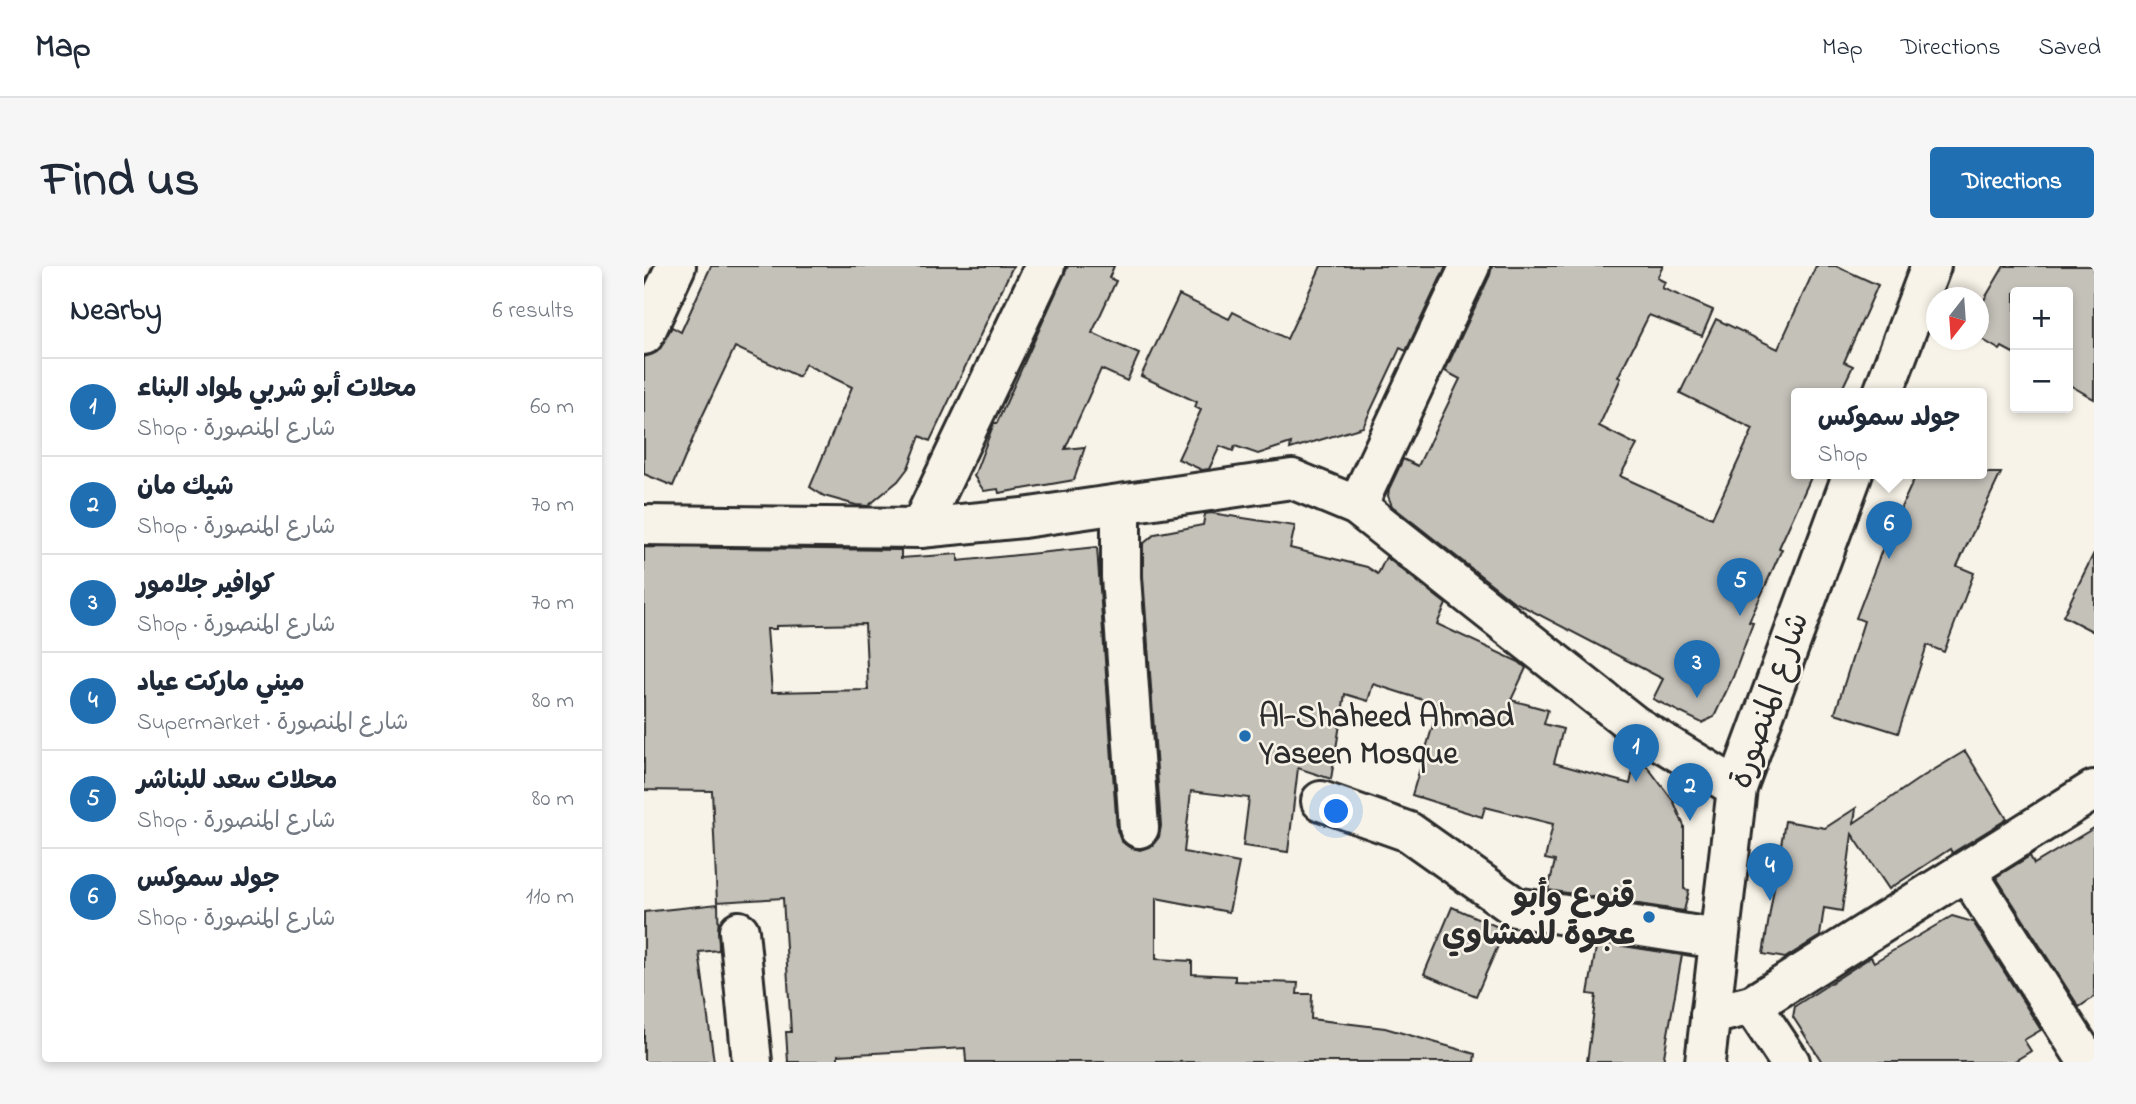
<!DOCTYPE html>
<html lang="en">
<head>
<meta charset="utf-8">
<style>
  :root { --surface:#fff; --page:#f6f6f7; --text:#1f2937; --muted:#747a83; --line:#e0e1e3; --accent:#1f6fb2 }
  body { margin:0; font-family:"Indie Flower","Playpen Sans Arabic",sans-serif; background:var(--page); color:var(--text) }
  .controls { position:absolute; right:21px; top:21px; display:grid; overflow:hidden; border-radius:7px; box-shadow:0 4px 10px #0003 }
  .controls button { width:63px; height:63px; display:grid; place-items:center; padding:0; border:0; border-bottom:2px solid var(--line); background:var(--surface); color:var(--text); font:35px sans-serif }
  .compass { position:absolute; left:1282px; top:21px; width:63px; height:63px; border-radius:50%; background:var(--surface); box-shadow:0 4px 10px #0003; rotate:197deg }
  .you { position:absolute; left:693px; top:546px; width:24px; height:24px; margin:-18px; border:5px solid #fff; border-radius:50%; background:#1a73e8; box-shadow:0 0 0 10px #1a73e833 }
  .badge { display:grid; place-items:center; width:46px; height:46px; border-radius:50%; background:var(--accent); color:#fff; font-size:23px; font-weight:700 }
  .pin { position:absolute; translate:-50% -58px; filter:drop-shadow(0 2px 4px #0008) }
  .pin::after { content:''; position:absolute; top:37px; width:24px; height:21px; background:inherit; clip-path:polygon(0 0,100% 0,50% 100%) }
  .popup { position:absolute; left:1147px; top:122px; width:196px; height:91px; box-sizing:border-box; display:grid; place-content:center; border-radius:7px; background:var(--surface); filter:drop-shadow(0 2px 5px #0005); font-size:23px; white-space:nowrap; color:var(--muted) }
  .popup b { font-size:26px; color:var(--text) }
  .popup::after { content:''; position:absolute; left:50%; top:100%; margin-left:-14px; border:14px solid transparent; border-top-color:var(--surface) }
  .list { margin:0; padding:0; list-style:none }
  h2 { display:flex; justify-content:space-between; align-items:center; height:91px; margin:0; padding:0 28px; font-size:30px }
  h2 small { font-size:23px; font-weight:400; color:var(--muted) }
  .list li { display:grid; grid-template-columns:46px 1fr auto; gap:21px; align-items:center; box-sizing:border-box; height:98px; padding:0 28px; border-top:2px solid var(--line) }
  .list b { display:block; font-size:26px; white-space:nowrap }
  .list p { margin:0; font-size:23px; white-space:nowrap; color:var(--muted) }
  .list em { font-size:23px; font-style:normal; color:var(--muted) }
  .map { position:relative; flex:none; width:1450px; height:796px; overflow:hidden; border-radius:7px }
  header { display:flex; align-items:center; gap:42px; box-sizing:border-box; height:98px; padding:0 35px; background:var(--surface); border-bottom:2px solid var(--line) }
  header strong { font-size:33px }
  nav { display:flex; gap:38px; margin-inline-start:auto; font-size:24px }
  .intro { display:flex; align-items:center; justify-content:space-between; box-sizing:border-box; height:168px; padding:0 42px }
  h1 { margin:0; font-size:49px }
  .button { padding:18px 32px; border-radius:7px; background:var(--accent); color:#fff; font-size:24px; font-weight:700 }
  main { display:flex; gap:42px; padding:0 42px }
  aside { flex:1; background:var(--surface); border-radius:7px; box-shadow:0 4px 10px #0003 }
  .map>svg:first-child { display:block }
  .building { fill:#c4c1b9; stroke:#2b2b2b; stroke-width:2; fill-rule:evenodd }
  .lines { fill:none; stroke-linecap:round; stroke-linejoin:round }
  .minor-casing { stroke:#2b2b2b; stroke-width:44 }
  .major-casing { stroke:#2b2b2b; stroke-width:44 }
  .minor { stroke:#f7f3e8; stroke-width:38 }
  .major { stroke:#f7f3e8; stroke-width:38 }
  .poi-dot { fill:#1f6fb2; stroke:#f7f3e8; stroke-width:2.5 }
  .labels { text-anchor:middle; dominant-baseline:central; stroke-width:5; stroke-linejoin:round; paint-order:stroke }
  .street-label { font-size:32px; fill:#2b2b2b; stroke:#f7f3e8 }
  .poi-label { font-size:32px; font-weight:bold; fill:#2b2b2b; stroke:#f7f3e8; text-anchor:start }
</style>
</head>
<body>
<header>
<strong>Map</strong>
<nav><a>Map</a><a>Directions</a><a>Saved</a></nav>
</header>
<div class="intro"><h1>Find us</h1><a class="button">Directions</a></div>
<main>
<aside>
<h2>Nearby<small>6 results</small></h2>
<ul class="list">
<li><span class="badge">1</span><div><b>محلات أبو شربي لمواد البناء</b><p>Shop · شارع المنصورة</p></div><em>60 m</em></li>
<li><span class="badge">2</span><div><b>شيك مان</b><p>Shop · شارع المنصورة</p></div><em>70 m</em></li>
<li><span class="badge">3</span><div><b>كوافير جلامور</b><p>Shop · شارع المنصورة</p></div><em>70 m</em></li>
<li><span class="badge">4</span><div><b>ميني ماركت عياد</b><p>Supermarket · شارع المنصورة</p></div><em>80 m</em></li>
<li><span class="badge">5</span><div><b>محلات سعد للبناشر</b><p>Shop · شارع المنصورة</p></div><em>80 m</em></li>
<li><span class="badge">6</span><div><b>جولد سموكس</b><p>Shop · شارع المنصورة</p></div><em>110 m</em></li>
</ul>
</aside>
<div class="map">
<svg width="1450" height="796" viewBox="0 0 1450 796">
  <rect width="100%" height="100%" fill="#f7f3e8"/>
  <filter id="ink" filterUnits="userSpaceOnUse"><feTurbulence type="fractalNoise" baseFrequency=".0143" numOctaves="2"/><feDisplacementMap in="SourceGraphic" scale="14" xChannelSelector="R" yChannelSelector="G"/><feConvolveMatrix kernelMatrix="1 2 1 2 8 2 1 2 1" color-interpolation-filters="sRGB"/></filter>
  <g filter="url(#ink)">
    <g class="building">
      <polygon points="67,0 369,0 286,175 276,170 264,202 254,215 224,240 212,239 180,230 166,221 208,121 161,98 155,111 91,81 57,153 29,220 0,208 0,91 13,86 28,61 37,66"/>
      <polygon points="424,0 470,0 465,12 472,15 448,67 495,88 483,115 457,103 421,183 441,181 430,214 355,227 354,223 340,225 330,210 350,157 353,157"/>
      <polygon points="677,0 802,0 762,85 756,82 719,161 646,183 647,177 614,188 591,180 589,185 576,180 565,203 558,204 534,193 557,144 551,141 553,136 497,110 535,29 585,53 589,46 643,73"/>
      <polygon points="848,0 1019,0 1013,12 1021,16 1018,22 1069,44 1058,70 1005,49 974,111 977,112 955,160 993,179 976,210 1068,252 1109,163 1036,127 1072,53 1134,83 1172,0 1192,0 1234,19 1200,96 1209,100 1196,127 1152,127 1152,207 1169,207 1135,282 1138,283 1105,356 1109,357 1089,411 1070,451 1058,457 1009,433 1019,413 869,335 748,240 744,230 745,223 759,193 774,200 816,113 801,105 846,9"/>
      <polygon points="1360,0 1450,0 1450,133 1424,118 1424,26 1371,26 1371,88 1358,81 1356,84 1334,71 1334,44"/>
      <polygon points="1273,207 1357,207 1313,300 1330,307 1300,386 1283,379 1254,467 1191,447 1220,355 1212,352 1251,250 1253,250"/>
      <path d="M567 247 651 260 646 282 723 301 734 308 742 291 802 338 793 358 875 396 882 402 867 434 904 444 900 458 919 463 910 497 986 518 993 487 1030 536 1040 560V623L1045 624 1040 645 904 624 911 595 901 593 909 558 841 541 838 551 768 529 795 439 729 418 724 435 701 428 687 513 654 502 644 586 599 580 605 532 547 525 540 586 595 597 585 646 512 632V693L548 695V708L591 710V715L654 717 653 728H668L667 753 741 762 831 788 830 796H322L321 782 194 789V796H144L142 766H147L139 632 73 636 68 525 0 524V281L257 284V292L314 288V295L453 281 473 564 477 575 485 581 496 584 508 580 515 571 517 560 499 310V278L511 268 559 259 561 248ZM221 358 224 424 128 426 123 363H132V360Z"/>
      <polygon points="1450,287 1450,366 1419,350"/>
      <polygon points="1321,485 1363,553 1308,587 1306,583 1245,623 1208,568 1198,645 1180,642 1176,670 1141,692 1119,688 1141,555 1181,562 1212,542 1210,557 1273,514"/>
      <polygon points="1450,562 1450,731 1435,741 1352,611 1386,590 1390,598"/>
      <polygon points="74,638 75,684 55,686 70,796 0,796 0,646"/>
      <polygon points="808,641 861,664 832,730 780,708"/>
      <polygon points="1308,650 1329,656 1397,764 1380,774 1387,785 1369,796 1178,796 1149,751 1151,740 1227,691 1230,696"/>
      <polygon points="953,676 1038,689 1019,796 943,796 952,729 944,728"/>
    </g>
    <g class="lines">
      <defs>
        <g id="minor">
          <polyline points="0,69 32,0"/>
          <polyline points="477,239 477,311 495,562"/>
          <polyline points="713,240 826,0"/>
          <polyline points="0,259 276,262 379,252 648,213 713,240 990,459 1093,522"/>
          <polyline points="276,262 401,0"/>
          <polyline points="677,535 765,566 871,641 1074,673"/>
          <polyline points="1323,606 1444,796"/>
          <polyline points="95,665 108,796"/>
          <polyline points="1108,739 1146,796"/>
          <polyline points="1066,749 1108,739 1450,524"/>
        </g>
        <g id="major">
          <polyline points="1239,127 1287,0"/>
          <polyline points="1061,796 1093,522 1209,207"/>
        </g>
      </defs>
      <use href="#minor" class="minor-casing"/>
      <use href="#major" class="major-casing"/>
      <use href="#minor" class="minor"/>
      <use href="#major" class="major"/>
    </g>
  </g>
  <g class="poi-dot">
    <circle cx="601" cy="470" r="7"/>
    <circle cx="1005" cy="651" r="7"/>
  </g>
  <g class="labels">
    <g class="street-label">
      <text transform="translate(1127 435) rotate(-71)">شارع المنصورة</text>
    </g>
    <g class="poi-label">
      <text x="615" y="452">Al-Shaheed Ahmad<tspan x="615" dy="37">Yaseen Mosque</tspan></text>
      <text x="991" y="633" text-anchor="end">قنوع وأبو<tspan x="991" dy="37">عجوة للمشاوي</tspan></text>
    </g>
  </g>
</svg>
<div class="controls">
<button>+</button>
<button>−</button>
</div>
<svg class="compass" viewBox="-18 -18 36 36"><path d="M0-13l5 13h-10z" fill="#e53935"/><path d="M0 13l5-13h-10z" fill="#747a83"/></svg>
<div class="you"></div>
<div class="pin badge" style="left:992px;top:516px">1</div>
<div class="pin badge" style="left:1046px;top:555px">2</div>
<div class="pin badge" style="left:1053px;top:432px">3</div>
<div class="pin badge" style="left:1126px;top:635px">4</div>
<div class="pin badge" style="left:1096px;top:350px">5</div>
<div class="pin badge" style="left:1245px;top:293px">6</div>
<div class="popup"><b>جولد سموكس</b>Shop</div>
</div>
</main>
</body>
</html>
